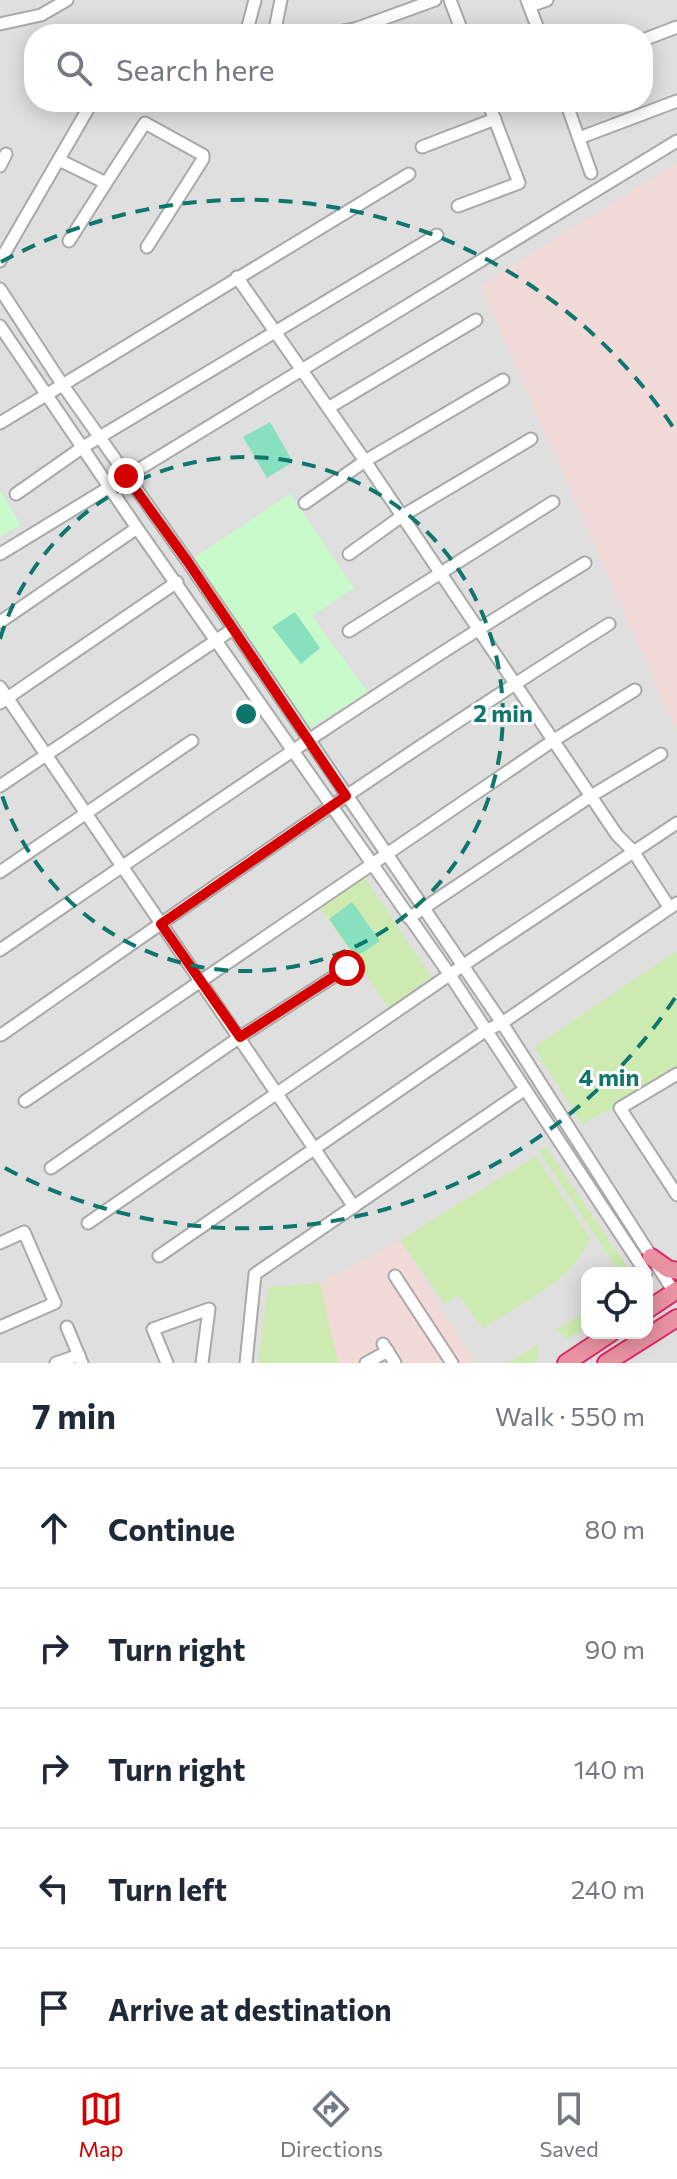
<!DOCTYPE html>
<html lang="en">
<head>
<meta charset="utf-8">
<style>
  :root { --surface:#fff; --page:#f2f2f3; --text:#1f2937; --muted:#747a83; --line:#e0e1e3; --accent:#d40000 }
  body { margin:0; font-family:Commissioner,sans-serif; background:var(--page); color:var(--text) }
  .controls { position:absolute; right:24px; bottom:24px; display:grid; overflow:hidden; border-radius:16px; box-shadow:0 4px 20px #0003 }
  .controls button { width:72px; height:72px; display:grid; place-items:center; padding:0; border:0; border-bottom:2px solid var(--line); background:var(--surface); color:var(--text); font:40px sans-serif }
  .stop { position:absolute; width:24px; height:24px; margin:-18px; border:6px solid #d40000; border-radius:50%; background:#fff }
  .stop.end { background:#d40000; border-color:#fff; box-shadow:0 2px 8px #0008 }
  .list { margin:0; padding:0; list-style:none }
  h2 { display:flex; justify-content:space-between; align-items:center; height:104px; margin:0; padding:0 32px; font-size:34px }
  h2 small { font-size:26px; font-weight:400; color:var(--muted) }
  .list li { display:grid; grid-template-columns:52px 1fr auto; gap:24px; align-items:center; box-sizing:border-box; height:120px; padding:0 32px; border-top:2px solid var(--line) }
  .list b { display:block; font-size:30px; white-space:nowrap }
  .list em { font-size:26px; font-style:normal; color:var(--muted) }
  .icon { flex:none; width:44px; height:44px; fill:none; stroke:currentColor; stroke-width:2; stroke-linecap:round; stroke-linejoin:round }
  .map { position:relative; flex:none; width:677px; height:1363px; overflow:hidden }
  .search { position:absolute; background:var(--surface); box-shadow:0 4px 20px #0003; left:24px; right:24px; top:24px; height:88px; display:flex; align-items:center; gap:20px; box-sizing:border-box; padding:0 28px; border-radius:32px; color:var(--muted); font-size:30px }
  .sheet { height:704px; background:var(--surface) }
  nav { display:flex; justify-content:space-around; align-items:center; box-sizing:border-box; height:112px; border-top:2px solid var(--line); background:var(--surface); font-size:22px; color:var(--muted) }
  nav a { display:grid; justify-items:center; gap:4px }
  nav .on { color:var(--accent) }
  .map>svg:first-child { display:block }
  .residential { fill:#e0dfdf; fill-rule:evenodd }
  .commercial { fill:#f2dad9 }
  .grass { fill:#cdebb0 }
  .park { fill:#c8facc }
  .pitch { fill:#88e0be }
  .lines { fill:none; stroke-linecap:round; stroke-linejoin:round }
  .minor-casing { stroke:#a9a9a9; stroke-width:15 }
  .highway-casing { stroke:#dc2a67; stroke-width:20 }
  .minor { stroke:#fff; stroke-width:11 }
  .highway { stroke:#e892a2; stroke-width:16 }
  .route { stroke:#d40000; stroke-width:10 }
  .ring { fill:none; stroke:#0f766e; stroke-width:4; stroke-dasharray:14 10 }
  .centre { fill:#0f766e; stroke:#fff; stroke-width:4 }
  .ring-label { font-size:24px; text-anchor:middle; font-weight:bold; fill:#0f766e; stroke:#fff; stroke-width:6; stroke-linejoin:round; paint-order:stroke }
</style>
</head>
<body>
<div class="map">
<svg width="677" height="1363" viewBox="0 0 677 1363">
  <rect width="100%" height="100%" fill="#f2efe9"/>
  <path class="residential" d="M0 0H677V1363H0ZM34 34H643V102H34ZM587 1273H647V1333H587Z"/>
  <g class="commercial">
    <polygon points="677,163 677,732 480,286"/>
    <polygon points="400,1240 475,1363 338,1363 320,1283"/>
  </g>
  <g class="grass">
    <polygon points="364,877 431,977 389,1008 321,909"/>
    <polygon points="677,951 677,1073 582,1124 534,1047"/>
    <polygon points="546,1147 631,1273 620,1273 539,1151"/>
    <path d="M536 1156 590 1238C573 1281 521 1303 483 1328L459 1296 444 1303 400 1240Z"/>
    <polygon points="320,1283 338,1363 258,1363 268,1287"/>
    <polygon points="587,1311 587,1327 568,1339 556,1330"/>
    <polygon points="539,1344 538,1359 532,1363 508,1363"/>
  </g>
  <g class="park">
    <polygon points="0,491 21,525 0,536"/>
    <polygon points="290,494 354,588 312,616 368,692 308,729 188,562"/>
  </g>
  <g class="pitch">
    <polygon points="270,422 293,462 267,478 243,437"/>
    <polygon points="295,612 320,648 301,664 272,627"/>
    <polygon points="352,902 380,941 356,957 329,919"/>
  </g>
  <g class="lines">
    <defs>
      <g id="minor">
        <polyline points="450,0 463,34"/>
        <polyline points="527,0 540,34"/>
        <polyline points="530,6 547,0"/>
        <polyline points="0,24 41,15 67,0"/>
        <polyline points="246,34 255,0"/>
        <polyline points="274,34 281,0"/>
        <polyline points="327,34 355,29 435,0"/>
        <polyline points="643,40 677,27"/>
        <polyline points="566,102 591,173"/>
        <polyline points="579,138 677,101"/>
        <polyline points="422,147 495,119"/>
        <polyline points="59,160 106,183 145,123 203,155 203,159 147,247"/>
        <polyline points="0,166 6,154"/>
        <polyline points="458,206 519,183 488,102"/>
        <polyline points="69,241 106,183"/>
        <polyline points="0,261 92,102"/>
        <polyline points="237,277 365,461 617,835 633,851 669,907"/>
        <polyline points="0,289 62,384 188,562 502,1023 674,1292"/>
        <polyline points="0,326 137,528 450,975 646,1273"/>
        <polyline points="328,408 476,320"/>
        <polyline points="0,423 409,174"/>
        <polyline points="16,494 83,447 437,235"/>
        <polyline points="305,503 365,461 503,380"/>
        <polyline points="0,554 677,141"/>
        <polyline points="349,554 402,516 531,439"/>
        <polyline points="0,622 137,528"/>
        <polyline points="349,631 553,502"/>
        <polyline points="0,687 354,1207"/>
        <polyline points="0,703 177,582"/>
        <polyline points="0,786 233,629"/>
        <polyline points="0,872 192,741"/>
        <polyline points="409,918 591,796 661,754"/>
        <path d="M0 950C193 818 385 685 585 563"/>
        <path d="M1 1035C202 895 402 754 609 624"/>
        <polyline points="677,1074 620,1108 677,1195"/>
        <polyline points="25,1101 554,740 635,690"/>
        <polyline points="51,1168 240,1037 347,968"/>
        <polyline points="88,1223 471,960 677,823"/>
        <polyline points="0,1243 24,1232 55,1303 0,1327"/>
        <polyline points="159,1256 485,1031 502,1023 677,903"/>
        <polyline points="395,1276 452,1363"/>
        <polyline points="67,1327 82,1363"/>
        <polyline points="383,1344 395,1363"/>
        <polyline points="56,1363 79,1355"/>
        <polyline points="167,1363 153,1329 209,1309 202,1363"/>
        <polyline points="246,1363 255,1274 524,1090"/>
        <polyline points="366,1363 388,1351"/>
      </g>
      <g id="highway">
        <polyline points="651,1257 668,1269 677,1271"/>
        <polyline points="647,1310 677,1290"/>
        <polyline points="566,1363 611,1333"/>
        <polyline points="606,1363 677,1318"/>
      </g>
    </defs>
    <use href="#minor" class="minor-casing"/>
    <use href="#highway" class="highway-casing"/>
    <use href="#minor" class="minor"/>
    <use href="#highway" class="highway"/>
  </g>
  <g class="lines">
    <polyline class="route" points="126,476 188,562 346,796 161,924 240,1037 347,968"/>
  </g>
  <g class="ring">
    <path d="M0 639A257 257 0 1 1 0 789"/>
    <path d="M675 998A514 514 0 0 1 1 1166M1 262A514 514 0 0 1 675 430"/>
  </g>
  <circle cx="246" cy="714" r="12" class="centre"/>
  <g class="ring-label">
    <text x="503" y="722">2 min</text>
    <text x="609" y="1086">4 min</text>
  </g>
</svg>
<div class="controls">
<button><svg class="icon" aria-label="locate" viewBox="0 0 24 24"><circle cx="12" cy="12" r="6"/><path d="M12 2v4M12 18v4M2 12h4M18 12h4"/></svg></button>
</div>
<div class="stop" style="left:347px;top:968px"></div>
<div class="stop end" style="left:126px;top:476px"></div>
<div class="search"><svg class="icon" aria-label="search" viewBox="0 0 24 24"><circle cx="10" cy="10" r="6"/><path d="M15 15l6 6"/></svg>Search here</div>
</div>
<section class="sheet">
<h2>7 min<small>Walk · 550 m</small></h2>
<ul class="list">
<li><svg class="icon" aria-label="ahead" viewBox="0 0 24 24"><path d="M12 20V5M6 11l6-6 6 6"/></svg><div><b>Continue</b></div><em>80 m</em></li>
<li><svg class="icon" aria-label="right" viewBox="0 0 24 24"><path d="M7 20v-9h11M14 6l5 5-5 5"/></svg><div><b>Turn right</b></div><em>90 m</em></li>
<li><svg class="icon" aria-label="right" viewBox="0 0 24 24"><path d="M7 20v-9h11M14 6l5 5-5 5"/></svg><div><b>Turn right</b></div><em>140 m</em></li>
<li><svg class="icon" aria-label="left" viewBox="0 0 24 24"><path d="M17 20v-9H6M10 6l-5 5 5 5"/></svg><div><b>Turn left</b></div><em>240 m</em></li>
<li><svg class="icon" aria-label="arrive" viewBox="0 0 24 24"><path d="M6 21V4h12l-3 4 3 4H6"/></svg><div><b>Arrive at destination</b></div></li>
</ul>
</section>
<nav>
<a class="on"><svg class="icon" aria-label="map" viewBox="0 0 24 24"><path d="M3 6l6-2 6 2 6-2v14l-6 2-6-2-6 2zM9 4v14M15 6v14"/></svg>Map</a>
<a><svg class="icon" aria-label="directions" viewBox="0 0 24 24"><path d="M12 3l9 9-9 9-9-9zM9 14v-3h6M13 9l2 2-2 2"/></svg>Directions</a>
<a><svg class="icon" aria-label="saved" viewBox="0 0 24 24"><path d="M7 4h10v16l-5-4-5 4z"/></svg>Saved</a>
</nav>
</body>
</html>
